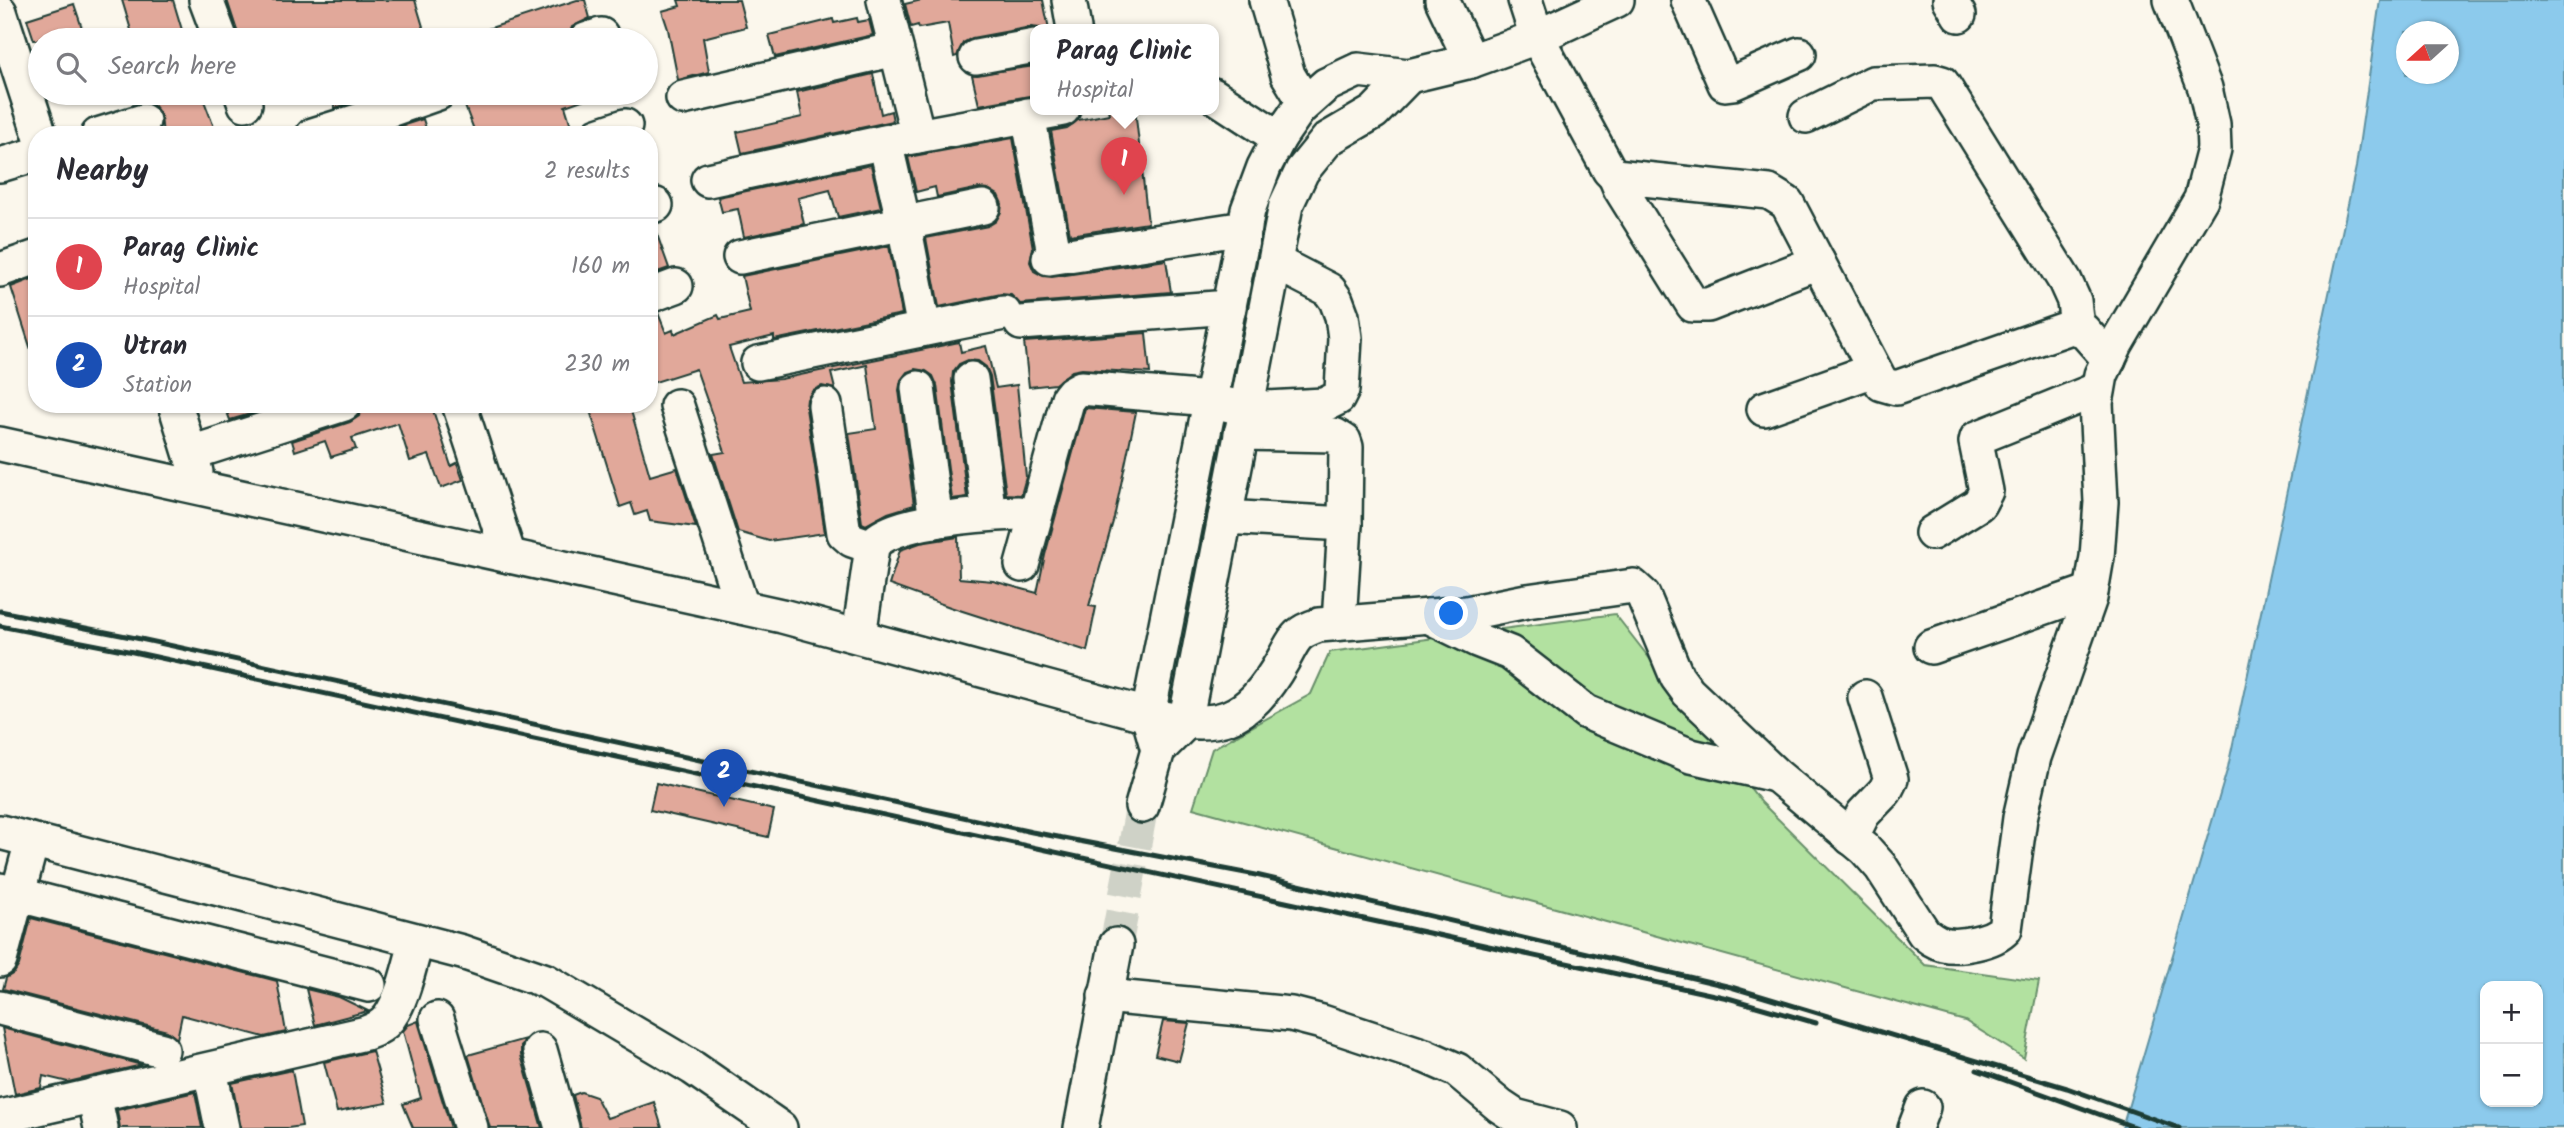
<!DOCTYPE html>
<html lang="en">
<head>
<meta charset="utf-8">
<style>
  :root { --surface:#fff; --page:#f2f2f3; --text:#2b2b33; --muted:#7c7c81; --line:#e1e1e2; --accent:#111827 }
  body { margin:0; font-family:Kalam,sans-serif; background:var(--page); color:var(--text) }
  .controls { position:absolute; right:21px; bottom:21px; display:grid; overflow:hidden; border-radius:14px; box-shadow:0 2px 5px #0004 }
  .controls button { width:63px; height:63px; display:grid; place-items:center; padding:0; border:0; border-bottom:2px solid var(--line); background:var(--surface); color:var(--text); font:35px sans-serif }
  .compass { position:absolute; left:2396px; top:21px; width:63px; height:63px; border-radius:50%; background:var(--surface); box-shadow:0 2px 5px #0004; rotate:249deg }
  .you { position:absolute; left:1452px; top:614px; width:24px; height:24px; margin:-18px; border:5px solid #fff; border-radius:50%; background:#1a73e8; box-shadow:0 0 0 10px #1a73e833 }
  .badge { display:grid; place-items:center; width:46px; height:46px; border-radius:50%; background:var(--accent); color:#fff; font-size:23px; font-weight:700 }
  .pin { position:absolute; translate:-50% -58px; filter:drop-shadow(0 2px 4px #0008) }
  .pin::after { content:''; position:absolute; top:37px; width:24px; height:21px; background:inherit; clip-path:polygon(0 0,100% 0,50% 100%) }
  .popup { position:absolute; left:1030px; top:24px; width:189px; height:91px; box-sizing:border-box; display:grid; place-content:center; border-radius:14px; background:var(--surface); filter:drop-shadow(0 2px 5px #0005); font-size:23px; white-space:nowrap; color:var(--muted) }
  .popup b { font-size:26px; color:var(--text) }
  .popup::after { content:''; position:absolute; left:50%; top:100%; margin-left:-14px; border:14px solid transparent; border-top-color:var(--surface) }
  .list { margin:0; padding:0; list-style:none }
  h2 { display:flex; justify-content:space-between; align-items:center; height:91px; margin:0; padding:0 28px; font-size:30px }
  h2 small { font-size:23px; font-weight:400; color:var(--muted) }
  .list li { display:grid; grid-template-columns:46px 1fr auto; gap:21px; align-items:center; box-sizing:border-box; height:98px; padding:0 28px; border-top:2px solid var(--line) }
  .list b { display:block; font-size:26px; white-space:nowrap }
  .list p { margin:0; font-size:23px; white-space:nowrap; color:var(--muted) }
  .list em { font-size:23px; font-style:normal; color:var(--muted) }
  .icon { flex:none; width:38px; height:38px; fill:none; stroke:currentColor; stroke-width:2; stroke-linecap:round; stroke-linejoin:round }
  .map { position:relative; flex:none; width:2564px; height:1128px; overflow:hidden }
  .search { position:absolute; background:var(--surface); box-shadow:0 2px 5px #0004; left:28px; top:28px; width:630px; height:77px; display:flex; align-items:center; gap:18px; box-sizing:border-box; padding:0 24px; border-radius:38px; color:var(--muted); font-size:26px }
  .panel { position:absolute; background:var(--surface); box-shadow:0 2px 5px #0004; left:28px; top:126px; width:630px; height:287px; border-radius:28px }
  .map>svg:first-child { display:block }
  .green { fill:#b2e1a0; stroke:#688f6a; stroke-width:2 }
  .water { fill:#8ccaec; stroke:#6092a2; stroke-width:2; fill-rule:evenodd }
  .building { fill:#e1a89a; stroke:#1f3d34; stroke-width:2 }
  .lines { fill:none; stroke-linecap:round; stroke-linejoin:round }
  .minor-tunnel { stroke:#cfd2c7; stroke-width:33; stroke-dasharray:33 17; stroke-linecap:butt }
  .minor-casing { stroke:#1f3d34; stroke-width:38 }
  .minor { stroke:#fbf7ec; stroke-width:33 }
  .rail { stroke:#1f3d34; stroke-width:5 }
</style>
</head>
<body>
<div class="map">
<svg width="2564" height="1128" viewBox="0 0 2564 1128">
  <rect width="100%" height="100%" fill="#fbf7ec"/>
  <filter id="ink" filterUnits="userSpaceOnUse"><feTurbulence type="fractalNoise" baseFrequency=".0143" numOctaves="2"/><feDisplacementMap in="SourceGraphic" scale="14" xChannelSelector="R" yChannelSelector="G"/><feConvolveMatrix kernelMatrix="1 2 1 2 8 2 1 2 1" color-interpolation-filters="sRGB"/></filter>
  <g filter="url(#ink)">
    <polygon class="green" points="1615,614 1762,803 1925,965 2039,981 2024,1058 1965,1021 1193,808 1212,749 1311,694 1330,652"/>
    <path class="water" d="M2380 0H2564V1128H2122L2228 767 2356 167ZM2406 32H2448V74H2406ZM2485 986H2538V1102H2485Z"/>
    <g class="building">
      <polygon points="122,0 173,0 185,40 134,40"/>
      <polygon points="227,0 415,0 427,40 240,40"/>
      <polygon points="577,0 585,0 590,18 572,27 567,40 464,40 463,37"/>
      <polygon points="678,0 739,0 746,27 703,38 709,72 678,80 668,29 662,11 680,6"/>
      <polygon points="922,0 1043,0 1049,29 1031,27 972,38 963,43 957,56 954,57 948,23 919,28 918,25 911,27 905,4"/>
      <polygon points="74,4 86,40 34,40 27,19"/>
      <polygon points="857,18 858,22 869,20 873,35 775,57 769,35 833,19 834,23"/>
      <polygon points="1035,66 1035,95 979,105 972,75"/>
      <polygon points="873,74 881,114 891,111 893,121 742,153 737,132 802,117 797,92"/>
      <polygon points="150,93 201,93 217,135 163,135 161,116 154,106"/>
      <polygon points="330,93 381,93 335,108"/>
      <polygon points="460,93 596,93 596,95 565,106 574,135 476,135"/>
      <polygon points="1108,109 1135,109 1148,223 1070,235 1051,131 1067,128 1078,120 1109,114"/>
      <polygon points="423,119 428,135 401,135 398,127"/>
      <polygon points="1013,138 1033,248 1030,262 1034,271 1043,276 1052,277 1166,260 1171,292 1020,304 1011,295 1001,294 939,307 926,238 988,226 996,221 1001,212 1002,204 998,195 988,189 979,188 937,197 935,187 916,192 908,157"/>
      <polygon points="871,165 881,208 838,217 830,190 798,198 804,224 744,237 738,209 722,212 718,197"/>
      <polygon points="649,226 654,226 669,268 649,275"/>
      <polygon points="889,246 902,314 774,340 774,336 729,347 741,382 781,379 959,342 961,352 986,346 996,388 1017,385 1026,477 1021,495 1006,494 990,376 986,367 978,361 968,360 959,364 953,372 952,382 967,497 952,499 937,385 933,376 926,371 915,369 907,372 901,380 899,390 914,505 888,513 866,525 862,523 849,433 876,429 867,365 831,373 835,389 822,386 813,390 807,399 806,408 825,533 769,541 738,532 713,454 725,452 696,369 649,384 649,315 658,313 666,333 673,330 674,334 718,315 720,319 750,312 742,276"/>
      <polygon points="37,277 37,355 33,356 11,287"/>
      <polygon points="1146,333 1150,373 1082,369 1072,371 1055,384 1029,387 1024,342"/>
      <polygon points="224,404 254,404 257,412 230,420"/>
      <polygon points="363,404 431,404 451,466 457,463 463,480 441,488 429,455 410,461 398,423 352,438 356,449 331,457 325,441 295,451 292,441 350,422 359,416"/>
      <polygon points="588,404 629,404 650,476 677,468 696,527 650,521 647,511 635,515 631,503 620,507"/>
      <polygon points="1085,408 1136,412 1114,518 1089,606 1096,607 1087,651 950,607 889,585 900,550 920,543 958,537 959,578 993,581 1037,593 1045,555"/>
      <polygon points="656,783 774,810 768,837 650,810"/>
      <polygon points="31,918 277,981 286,1032 264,1037 182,1015 177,1039 167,1031 3,989 6,978 14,973 19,965"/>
      <polygon points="306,989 339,997 368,1011 315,1025"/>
      <polygon points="418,1021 419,1025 451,1128 413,1128 403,1104 421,1098 403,1031 408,1025"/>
      <polygon points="1163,1021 1189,1023 1179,1061 1155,1055"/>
      <polygon points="2,1028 142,1065 68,1082 43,1076 41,1088 15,1094"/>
      <polygon points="525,1039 521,1046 521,1055 542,1128 490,1128 468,1055"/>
      <polygon points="372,1051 387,1103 337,1112 324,1062"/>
      <polygon points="292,1070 302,1126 288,1128 241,1128 232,1083"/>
      <polygon points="195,1092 202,1128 120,1128 117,1110"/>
      <polygon points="581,1092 596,1097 607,1118 654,1102 662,1128 581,1128 573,1095"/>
    </g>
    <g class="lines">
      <polyline class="minor-tunnel" points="1116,945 1142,806"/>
      <defs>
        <g id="minor">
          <polyline points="206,0 221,40"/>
          <polyline points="884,0 918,136"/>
          <polyline points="1069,0 1074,29"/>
          <polyline points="1266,0 1288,75 1305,103"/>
          <polyline points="1442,0 1471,61"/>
          <polyline points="1525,0 1537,37 1609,170 1615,176 1769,192 1787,203 1882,384 1896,388 2071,327 2083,330 2109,359"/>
          <polyline points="1688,0 1725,84 1733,83 1799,54"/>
          <polyline points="1950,0 1959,15"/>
          <polyline points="0,12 40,135"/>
          <polyline points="586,40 601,35"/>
          <polyline points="976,57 1035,46"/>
          <polyline points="241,93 245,104"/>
          <polyline points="1213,95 1279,138"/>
          <polyline points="683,98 896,49"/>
          <polyline points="1028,115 1053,248"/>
          <polyline points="1806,116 1873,83 1935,81 1942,83 2065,281 2074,301 2077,327"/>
          <polyline points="364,119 438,93"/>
          <polyline points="98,135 143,121"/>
          <polyline points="313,135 364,119 369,135"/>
          <polyline points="598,135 625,126"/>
          <polyline points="885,142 904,224 924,329"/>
          <polyline points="0,165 37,154"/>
          <polyline points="1615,176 1620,188 1693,305 1708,305 1818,262"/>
          <polyline points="708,180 885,142 1063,109"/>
          <polyline points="649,207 656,205"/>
          <polyline points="740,257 983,207"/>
          <polyline points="1049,258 1245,228"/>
          <polyline points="0,270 37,257"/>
          <polyline points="649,296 676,286"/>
          <polyline points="1021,323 1229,307"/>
          <polyline points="758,363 1004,313"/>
          <polyline points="971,379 989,514"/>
          <polyline points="918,388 936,521"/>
          <polyline points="175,404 196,472"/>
          <polyline points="459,404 509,556"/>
          <polyline points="825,405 844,533 852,540 872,547"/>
          <polyline points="677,406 742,607"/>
          <polyline points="1764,409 1874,370"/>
          <polyline points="1241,433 1334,435 1344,441 1346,447 1345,524 1339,623"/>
          <path d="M0 444 782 616 1148 715C1218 730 1246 725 1283 660 1295 639 1294 633 1319 625L1467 613 1527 601 1633 586 1643 595 1677 677 1688 692 1776 775 1865 849 1881 867 1924 933C1930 938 1935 942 1943 944 1959 948 1993 942 2005 929L2020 818 2034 757 2090 598 2097 557 2101 502 2096 403 2101 375 2116 344 2201 199 2214 149 2213 124 2205 88 2171 0"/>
          <polyline points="191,453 344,404"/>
          <polyline points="1225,517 1345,524"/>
          <polyline points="1932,533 1979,504 1986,491 1976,442 1977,438 2098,389"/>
          <polyline points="1022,565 1068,398 1072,393 1081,388 1198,398 1247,409 1324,405 1338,398 1342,390 1345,338 1342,316 1336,300 1329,290 1275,262"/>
          <polyline points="1428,616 1477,640 1510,653 1586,712 1691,756 1775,775"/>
          <path d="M859 636 872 547C884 520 989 514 1018 513"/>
          <polyline points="1931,647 2091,591"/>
          <polyline points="1158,750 1148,715 1248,210 1264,167 1279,138 1299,109 1326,85 1358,70 1409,76 1471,61 1537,37 1617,0"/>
          <polyline points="1142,806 1158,750 1185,723 1286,205 1302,171 1328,139 1374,112 1409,76"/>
          <polyline points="0,832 462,952 546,981 693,1068 780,1128"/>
          <polyline points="1851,838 1863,814 1885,791 1891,779 1865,697"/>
          <polyline points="0,890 369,985"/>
          <polyline points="0,960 32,841"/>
          <polyline points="1105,996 1291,1014 1322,1022 1425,1056 1457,1070 1500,1106 1515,1116 1560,1128"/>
          <polyline points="0,1008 162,1050"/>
          <polyline points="437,1019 471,1128"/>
          <polyline points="540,1050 562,1128"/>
          <polyline points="210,1070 222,1128"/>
          <polyline points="94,1095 101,1128"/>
          <path d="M0 1117 366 1033C375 1030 383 1026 389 1018 404 997 409 965 417 941"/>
          <polyline points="1081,1128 1116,945"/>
          <polyline points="1915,1128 1923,1107"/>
        </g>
      </defs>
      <use href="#minor" class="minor-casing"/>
      <use href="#minor" class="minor"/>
      <g class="rail">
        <polyline points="0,611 136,638 1032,832 1256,875 1731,987 2067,1088 2179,1128"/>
        <polyline points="0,626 133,652 1728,998 1816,1023"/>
        <polyline points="1977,1070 2137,1128"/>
      </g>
    </g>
  </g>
</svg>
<div class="controls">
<button>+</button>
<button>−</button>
</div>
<svg class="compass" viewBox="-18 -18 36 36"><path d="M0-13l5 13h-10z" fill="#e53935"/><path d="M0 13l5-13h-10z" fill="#7c7c81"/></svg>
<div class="you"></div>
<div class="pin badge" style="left:1124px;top:195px;background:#e0444e">1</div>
<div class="popup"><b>Parag Clinic</b>Hospital</div>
<div class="pin badge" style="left:724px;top:807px;background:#1a4fb4">2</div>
<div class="search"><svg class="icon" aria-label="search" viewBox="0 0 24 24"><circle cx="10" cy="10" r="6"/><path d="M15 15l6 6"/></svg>Search here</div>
<section class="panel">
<h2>Nearby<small>2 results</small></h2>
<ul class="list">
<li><span class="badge" style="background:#e0444e">1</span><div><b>Parag Clinic</b><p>Hospital</p></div><em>160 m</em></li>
<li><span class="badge" style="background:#1a4fb4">2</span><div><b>Utran</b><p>Station</p></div><em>230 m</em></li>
</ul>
</section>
</div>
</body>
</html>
